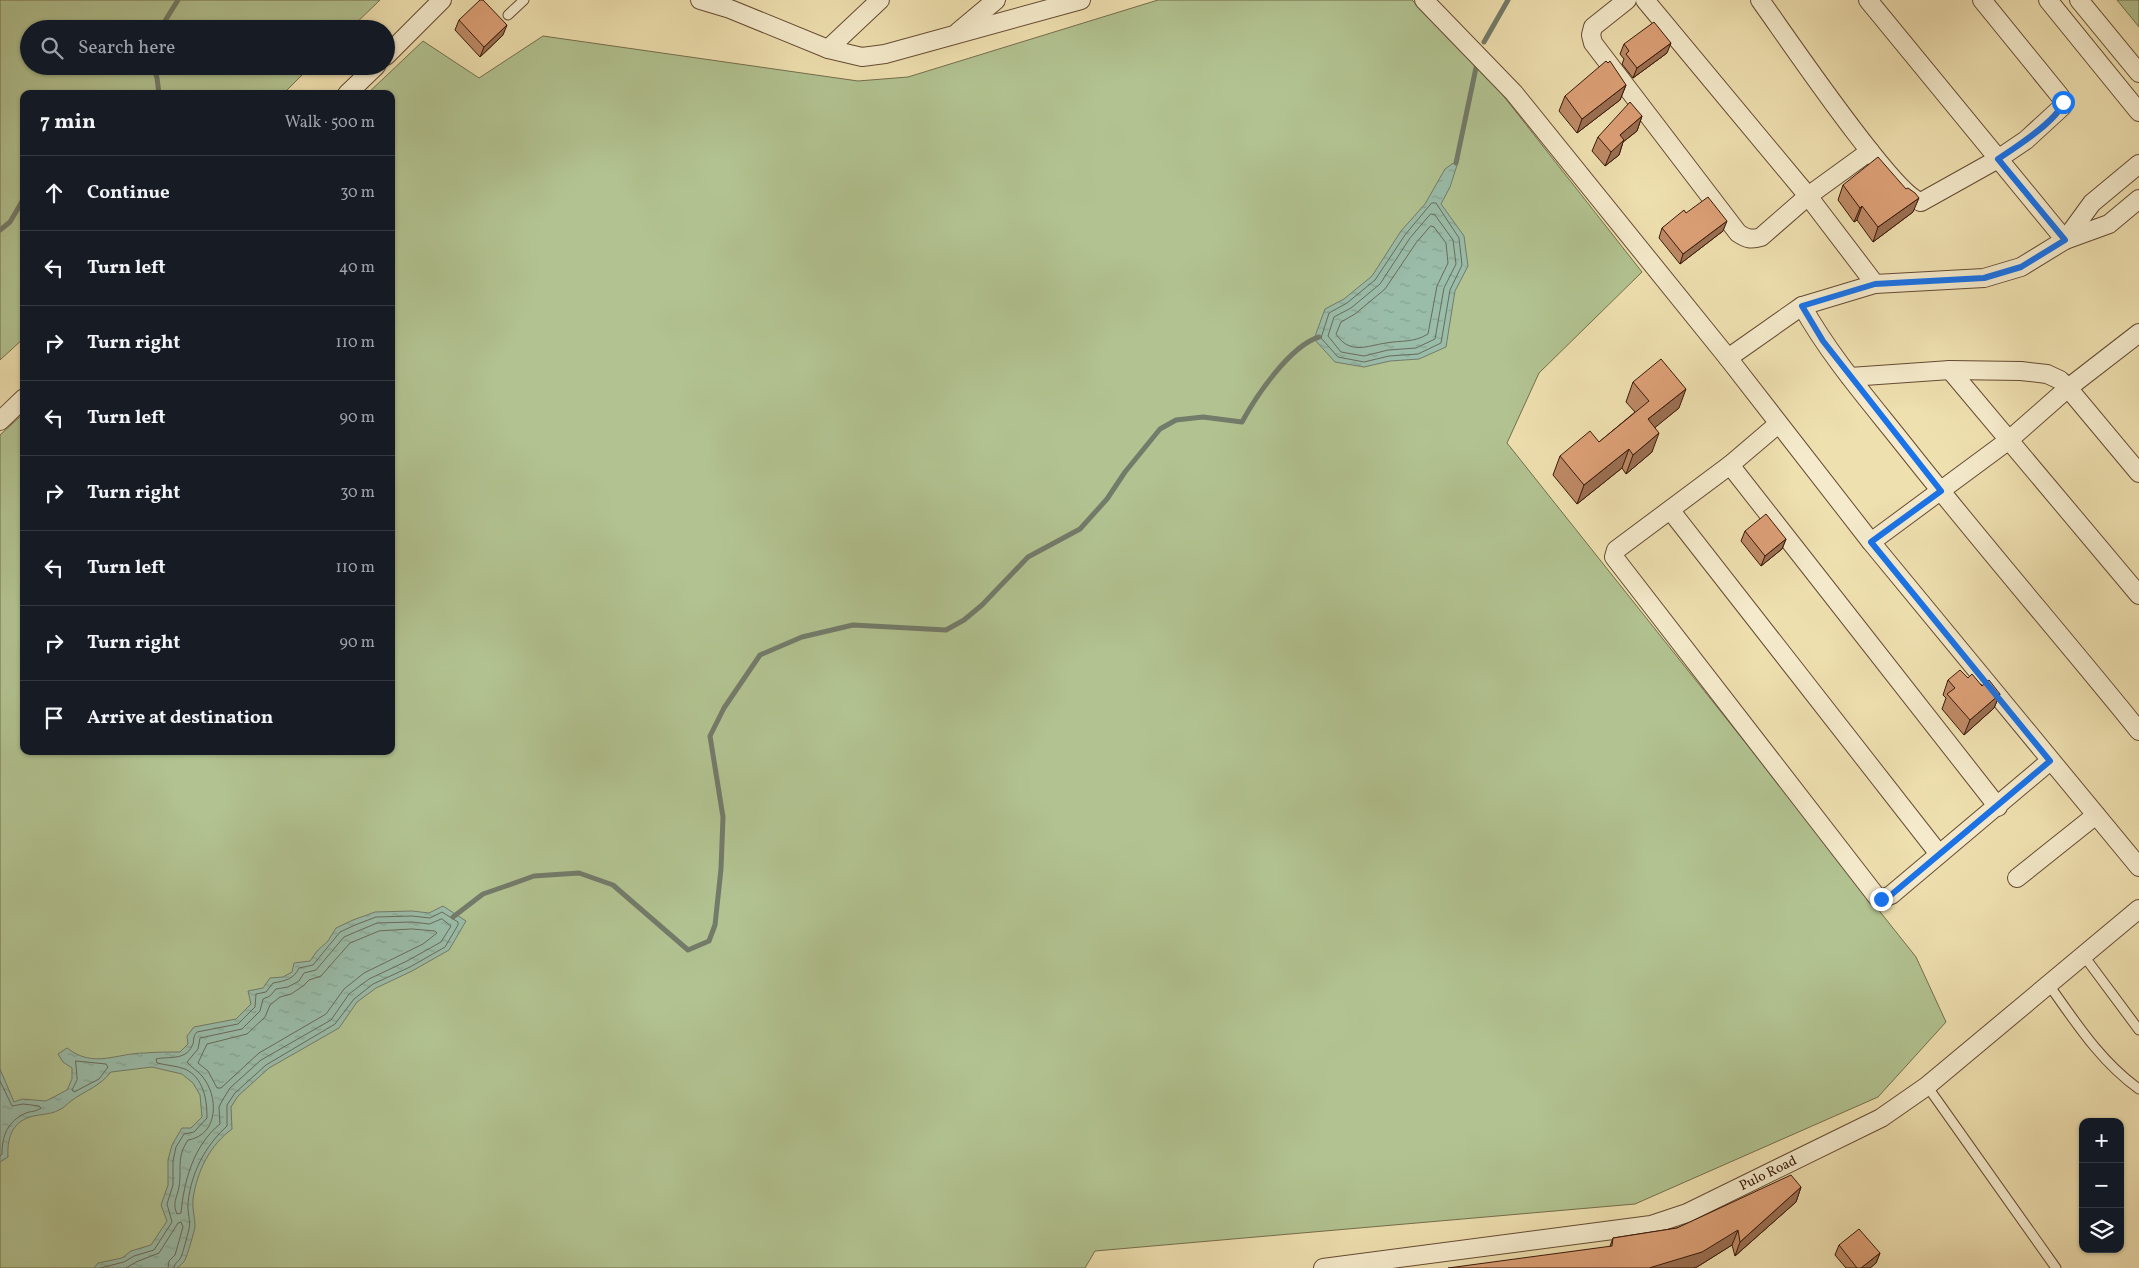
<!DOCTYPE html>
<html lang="en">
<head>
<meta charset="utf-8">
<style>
  :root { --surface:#171b24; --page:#242831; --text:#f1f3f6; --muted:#9ea1a6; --line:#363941 }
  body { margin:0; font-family:Vollkorn,serif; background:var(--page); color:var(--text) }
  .controls { position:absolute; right:15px; bottom:15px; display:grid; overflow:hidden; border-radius:10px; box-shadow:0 1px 4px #0004 }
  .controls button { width:45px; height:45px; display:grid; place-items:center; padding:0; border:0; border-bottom:1px solid var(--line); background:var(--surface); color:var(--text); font:25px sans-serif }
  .stop { position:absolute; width:15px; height:15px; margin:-11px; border:4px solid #1a73e8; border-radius:50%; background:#fff }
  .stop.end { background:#1a73e8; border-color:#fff; box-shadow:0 1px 5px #0008 }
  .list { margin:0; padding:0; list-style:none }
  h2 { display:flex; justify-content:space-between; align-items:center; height:65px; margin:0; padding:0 20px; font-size:21px }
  h2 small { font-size:16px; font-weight:400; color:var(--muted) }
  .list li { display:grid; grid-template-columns:32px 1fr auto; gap:15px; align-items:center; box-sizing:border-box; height:75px; padding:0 20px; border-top:1px solid var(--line) }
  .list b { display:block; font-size:19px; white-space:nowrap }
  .list em { font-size:16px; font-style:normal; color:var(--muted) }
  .icon { flex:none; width:28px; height:28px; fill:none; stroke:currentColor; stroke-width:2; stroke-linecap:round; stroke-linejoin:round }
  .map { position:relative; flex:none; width:2139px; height:1268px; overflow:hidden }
  .search { position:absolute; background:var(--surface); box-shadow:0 1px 4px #0004; left:20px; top:20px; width:375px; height:55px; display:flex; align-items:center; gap:12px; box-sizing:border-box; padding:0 18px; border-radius:28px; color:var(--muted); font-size:19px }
  .panel { position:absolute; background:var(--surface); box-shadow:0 1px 4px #0004; left:20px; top:90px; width:375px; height:665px; border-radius:10px }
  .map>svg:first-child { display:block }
  .green { fill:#b2c391; stroke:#756e4d }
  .water { fill:url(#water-ripples); stroke:#737b6a }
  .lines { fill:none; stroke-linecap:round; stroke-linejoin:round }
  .shore { stroke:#696b5a; stroke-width:1 }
  .stream { stroke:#737b6a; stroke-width:5 }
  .lane-casing { stroke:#664b33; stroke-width:11 }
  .street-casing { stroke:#664b33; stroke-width:20 }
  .lane { stroke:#f5ebcc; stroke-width:9 }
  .street { stroke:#f5ebcc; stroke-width:18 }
  .wall { fill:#be8a66; stroke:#381909 }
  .shaded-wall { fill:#9b7053; stroke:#381909 }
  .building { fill:#dda077; stroke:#381909 }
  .route { stroke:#1a73e8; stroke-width:6 }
  .labels { text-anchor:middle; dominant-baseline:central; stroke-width:4; stroke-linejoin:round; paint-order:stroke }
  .street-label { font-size:14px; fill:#381909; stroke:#f5ebcc }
</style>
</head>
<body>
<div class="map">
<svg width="2139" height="1268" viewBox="0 0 2139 1268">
  <defs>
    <pattern id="water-ripples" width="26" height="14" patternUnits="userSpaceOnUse" patternTransform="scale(1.25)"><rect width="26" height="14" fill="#9abdaa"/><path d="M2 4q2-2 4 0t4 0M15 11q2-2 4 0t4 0" fill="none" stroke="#85a291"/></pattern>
  </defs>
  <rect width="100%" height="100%" fill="#efe0b0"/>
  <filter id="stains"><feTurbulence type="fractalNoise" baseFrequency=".004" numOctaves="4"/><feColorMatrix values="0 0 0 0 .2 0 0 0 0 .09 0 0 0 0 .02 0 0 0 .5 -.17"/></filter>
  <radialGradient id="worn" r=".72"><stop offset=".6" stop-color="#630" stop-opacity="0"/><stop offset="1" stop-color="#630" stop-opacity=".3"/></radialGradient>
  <g class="green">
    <polygon points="0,0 380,0 350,29 29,29 29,66 311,66 283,94 24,94 24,338 0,360"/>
    <polygon points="1158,0 1412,0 1487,75 1642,272 1539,373 1507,443 1916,957 1946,1022 1878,1097 1635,1204 1095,1251 1085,1268 0,1268 0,435 24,413 24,751 391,751 391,94 367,94 423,41 479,78 543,36 858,81 908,77"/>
    <polygon points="2117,0 2139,0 2139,27"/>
  </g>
  <g class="water">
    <polygon points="1459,159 1450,187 1441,204 1464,236 1468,266 1455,291 1446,347 1419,359 1390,361 1364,367 1335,362 1314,339 1325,309 1344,299 1372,276 1401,231 1425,204 1445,169"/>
    <path d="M443 906 466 921 449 950 412 971 376 988 357 1002 339 1028 269 1068 238 1096 231 1107 232 1129C210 1145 197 1171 193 1199 192 1209 195 1217 195 1226 195 1230 187 1256 185 1260 183 1263 180 1266 177 1268H94L98 1263 122 1258 131 1251 151 1245 167 1221 161 1205 168 1185V1160L172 1145 182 1128H191L202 1117 200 1095 193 1083 182 1074 152 1067 111 1072C99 1087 86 1090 71 1101 67 1104 64 1108 59 1110 50 1115 39 1114 30 1117 11 1123 7 1140 8 1157L0 1162V1069L14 1102 22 1099 46 1101 67 1090 72 1079V1068L63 1062 58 1054 67 1048C94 1069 116 1053 145 1053 157 1052 168 1052 180 1052L188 1044 187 1036 194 1027 236 1019 251 1004 248 991 263 988 270 978 283 977 292 972 294 963 310 961 317 951 328 941 336 928 353 920 375 912 412 911 429 913Z"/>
  </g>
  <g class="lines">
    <g class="shore">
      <polygon points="1432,203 1436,203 1459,238 1462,265 1450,290 1441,343 1418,354 1389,356 1364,362 1338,357 1321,338 1329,313 1347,303 1375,280 1405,235"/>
      <polygon points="1431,214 1435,215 1453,240 1456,264 1444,288 1435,339 1416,348 1388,350 1364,356 1341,352 1328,336 1334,317 1351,308 1380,284 1410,238"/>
      <path d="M1431 226 1434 227 1446 243 1448 263 1437 286 1428 334C1413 343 1403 340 1386 343 1366 346 1350 355 1336 334L1341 322 1355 314 1385 289 1416 243Z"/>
      <path d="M442 919 451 926 441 942 407 961 369 979 349 994 331 1020 261 1060 230 1088 222 1101 219 1107 220 1124C194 1145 184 1180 181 1213L177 1214C172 1203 177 1198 179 1187 182 1168 176 1158 188 1140 219 1135 219 1096 202 1076 198 1071 191 1067 187 1062L198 1049 200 1038 242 1029 260 1011 263 999 270 996 276 989 288 987 299 981 304 973 316 970 344 937 358 931 377 923 412 922 429 924Z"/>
      <polygon points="412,929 435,931 437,933 423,944 364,973 344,989 326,1014 259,1053 221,1088 217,1088 208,1071 198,1063 207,1044 247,1034 265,1017 270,1005 280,997 291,994 303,986 309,980 321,976 350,943 379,931"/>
      <polygon points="76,1061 106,1064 108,1067 99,1079 74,1092 72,1090 77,1080"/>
      <path d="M0 1081 12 1106 23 1104 39 1106 41 1108C36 1112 31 1111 26 1113 8 1121 2 1135 2 1154L0 1156"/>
      <path d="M100 1268 124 1262 134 1256 154 1250 172 1222 167 1204 173 1185V1161L176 1147 184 1134 194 1132 207 1118C207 1100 204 1078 185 1069 177 1066 165 1065 157 1063L156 1059C168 1056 185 1061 192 1046 195 1041 192 1037 197 1032L238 1024 255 1007 256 994 266 992 273 983C285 981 294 979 299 968L313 965 340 932 355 925 376 917 412 916 430 918 442 912 458 922V925L445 947 410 967 373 984 354 999 335 1024 266 1065 235 1093 227 1105V1126C205 1146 191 1173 188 1203 187 1211 191 1222 189 1229 187 1236 183 1254 180 1259 177 1263 175 1262 174 1268"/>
      <polyline points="126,1268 136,1262 159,1253 178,1223 181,1222 183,1227 175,1255 169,1261 168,1268"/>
    </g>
    <g class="stream">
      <polyline points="160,29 178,0"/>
      <polyline points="1484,42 1508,0"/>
      <polyline points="153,66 157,78 159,94"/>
      <polyline points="1456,163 1477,63"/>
      <polyline points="0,230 10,222 24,198"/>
      <path d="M453 917 483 894 506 886 534 876 579 873 613 885 688 950 709 941 715 925 721 869 723 817 710 736 724 708 760 655 802 637 853 625 946 630 964 620 982 605 1028 557 1080 529 1107 499 1125 472 1160 429 1176 420 1203 417 1242 422C1256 396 1290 346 1319 337"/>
    </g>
    <defs>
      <g id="lane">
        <polyline points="508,15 524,0"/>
        <polyline points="2084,956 2139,1030"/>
        <path d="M2049 985C2076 1023 2101 1062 2139 1089"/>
        <polyline points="1927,1086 2056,1268"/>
      </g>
      <g id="street">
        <polyline points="700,0 730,9 828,49 862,57 885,54 1081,0"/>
        <polyline points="1424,0 1514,93 1728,358 1871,542 2139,867"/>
        <path d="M1627 0 1593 27 1591 35 1593 43 1738 233C1747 239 1751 240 1761 237L1808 196 1870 151"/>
        <polyline points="1645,0 1808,196 1875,284"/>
        <path d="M1760 0C1784 33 1892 194 1921 202L1998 159 2026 140 2062 107 2063 102 2060 96 1982 0"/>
        <polyline points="1868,0 2065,240"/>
        <polyline points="2048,0 2139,112"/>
        <polyline points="2079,0 2139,73"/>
        <polyline points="958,32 996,0"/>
        <polyline points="828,49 880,0"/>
        <polyline points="386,56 442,0"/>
        <polyline points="347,94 376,66"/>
        <polyline points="2065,240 2092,203 2139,164"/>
        <path d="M1802 306C1831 358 1871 403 1908 450 1983 545 2063 637 2139 731"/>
        <polyline points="1728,358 1802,306 1875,284 1984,278 2021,267 2065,240 2109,224 2139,199"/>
        <polyline points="1950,370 2139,595"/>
        <polyline points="1850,377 1950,370 2021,371 2047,374 2060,380 2068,388 2139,473"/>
        <polyline points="0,421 24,398"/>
        <polyline points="1778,424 1730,465 1616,550 1614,557 1877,897 1881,899 1891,895 2050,761"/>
        <polyline points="1730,465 1998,807"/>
        <polyline points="1671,511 1939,854"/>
        <polyline points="1871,542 2009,440 2068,388 2139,333"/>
        <polyline points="2017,878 2096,815"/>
        <path id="s1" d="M1323 1268 1651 1225 1687 1213 1881 1118 1927 1086 2139 909"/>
      </g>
    </defs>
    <use href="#lane" class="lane-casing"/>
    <use href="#street" class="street-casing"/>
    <use href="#lane" class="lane"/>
    <use href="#street" class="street"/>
  </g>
  <g class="wall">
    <polygon points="459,20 503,35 480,57 455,30"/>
    <polygon points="1624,44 1667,53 1633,78 1622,64 1624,59 1620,54"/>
    <polygon points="1626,85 1620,100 1577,133 1559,111 1565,96"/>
    <polygon points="1642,116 1637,131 1623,142 1619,155 1605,166 1592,151 1598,137"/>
    <polygon points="1843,185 1913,212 1873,242 1857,220 1854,222 1838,200"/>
    <polygon points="1686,213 1723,231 1680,264 1659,238 1662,228"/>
    <polygon points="1633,382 1679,408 1655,427 1652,452 1626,474 1622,468 1577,504 1553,475 1560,456 1599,442 1635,412 1626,402"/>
    <polygon points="1745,531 1786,539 1782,549 1761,566 1741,541"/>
    <polygon points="1968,678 2000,694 1994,708 1964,735 1942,709 1946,698 1943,695 1948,680"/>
    <polygon points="1801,1187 1796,1202 1735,1256 1732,1245 1697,1267 1610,1246 1613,1238 1677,1228"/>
    <polygon points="1839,1245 1880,1253 1876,1263 1870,1268 1846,1268 1835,1255"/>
  </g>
  <g class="shaded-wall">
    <polygon points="507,25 503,35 480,57 484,47"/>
    <polygon points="1671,43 1667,53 1633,78 1637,68"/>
    <polygon points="1626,85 1620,100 1577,133 1582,119"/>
    <polygon points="1642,116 1637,131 1623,142 1619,155 1605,166 1611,152 1620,135"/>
    <polygon points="1919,198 1913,212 1873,242 1878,227"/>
    <polygon points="1862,206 1857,220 1854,222 1860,208"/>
    <polygon points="1727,221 1723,231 1680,264 1683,254"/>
    <polygon points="1686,389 1679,408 1641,439 1648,419"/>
    <polygon points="1659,433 1652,452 1626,474 1633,455"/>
    <polygon points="1629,449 1622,468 1577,504 1584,485"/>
    <polygon points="1786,539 1782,549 1761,566 1765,556"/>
    <polygon points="2000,694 1994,708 1964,735 1970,720"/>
    <polygon points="1801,1187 1796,1202 1735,1256 1740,1242"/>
    <polygon points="1738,1230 1732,1245 1697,1267 1693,1268 1649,1268"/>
    <polygon points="1880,1253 1876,1263 1870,1268 1861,1268"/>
  </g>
  <g class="building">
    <polygon points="480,0 483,0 507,25 484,47 459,20"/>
    <polygon points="1654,22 1671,43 1637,68 1626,54 1629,51 1624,44"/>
    <polygon points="1606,61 1608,63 1610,61 1626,85 1582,119 1565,96"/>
    <polygon points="1630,102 1642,116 1620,135 1624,140 1611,152 1598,137"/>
    <polygon points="1878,157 1906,189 1908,188 1915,193 1919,198 1878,227 1862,206 1860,208 1843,185"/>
    <polygon points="1708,197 1727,221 1683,254 1662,228 1684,210 1686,213"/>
    <polygon points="1661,359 1686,389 1648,419 1659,433 1633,455 1629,449 1584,485 1560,456 1590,431 1599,442 1649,401 1633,382"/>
    <polygon points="1766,514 1786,539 1765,556 1745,531"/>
    <polygon points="1960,670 1968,678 1972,674 1982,686 1989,680 2000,694 1970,720 1947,694 1955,688 1948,680"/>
    <polygon points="1791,1175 1801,1187 1740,1242 1738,1230 1702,1252 1649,1268 1448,1268 1612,1246 1613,1238 1677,1228"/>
    <polygon points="1859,1229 1880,1253 1861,1268 1857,1268 1839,1245"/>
  </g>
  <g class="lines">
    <path class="route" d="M1881 899 1891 895 2050 761 1871 542 1941 491 1823 341 1802 306 1875 284 1984 278 2021 267 2065 240 1998 159C2013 149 2059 120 2063 102"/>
  </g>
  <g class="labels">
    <g class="street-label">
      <text stroke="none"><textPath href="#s1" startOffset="459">Pulo Road</textPath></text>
    </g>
  </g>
  <rect width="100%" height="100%" filter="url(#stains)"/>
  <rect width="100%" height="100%" fill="url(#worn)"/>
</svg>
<div class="controls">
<button>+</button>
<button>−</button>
<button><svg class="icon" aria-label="layers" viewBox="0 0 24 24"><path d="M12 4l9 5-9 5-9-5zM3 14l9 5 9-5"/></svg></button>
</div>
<div class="stop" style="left:2063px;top:102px"></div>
<div class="stop end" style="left:1881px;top:899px"></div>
<div class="search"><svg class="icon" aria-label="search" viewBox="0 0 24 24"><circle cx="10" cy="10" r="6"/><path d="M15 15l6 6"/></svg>Search here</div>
<section class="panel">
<h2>7 min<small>Walk · 500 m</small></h2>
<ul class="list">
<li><svg class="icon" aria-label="ahead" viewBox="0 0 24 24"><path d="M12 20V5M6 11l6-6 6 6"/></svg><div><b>Continue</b></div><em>30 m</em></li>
<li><svg class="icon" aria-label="left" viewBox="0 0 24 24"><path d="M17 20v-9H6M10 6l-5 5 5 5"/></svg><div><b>Turn left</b></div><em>40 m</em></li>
<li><svg class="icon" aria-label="right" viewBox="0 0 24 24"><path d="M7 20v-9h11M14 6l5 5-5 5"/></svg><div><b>Turn right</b></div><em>110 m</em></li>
<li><svg class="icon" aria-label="left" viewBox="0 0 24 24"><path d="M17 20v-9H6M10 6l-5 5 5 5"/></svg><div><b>Turn left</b></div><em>90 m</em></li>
<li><svg class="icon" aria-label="right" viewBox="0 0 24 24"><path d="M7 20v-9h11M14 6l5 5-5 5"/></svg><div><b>Turn right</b></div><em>30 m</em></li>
<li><svg class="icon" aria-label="left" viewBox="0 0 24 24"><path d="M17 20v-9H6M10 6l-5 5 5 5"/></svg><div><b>Turn left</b></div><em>110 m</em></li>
<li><svg class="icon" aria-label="right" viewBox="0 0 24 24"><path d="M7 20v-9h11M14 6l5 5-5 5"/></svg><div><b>Turn right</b></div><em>90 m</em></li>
<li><svg class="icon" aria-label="arrive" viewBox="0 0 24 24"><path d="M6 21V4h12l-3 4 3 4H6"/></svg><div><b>Arrive at destination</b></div></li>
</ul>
</section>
</div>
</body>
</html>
